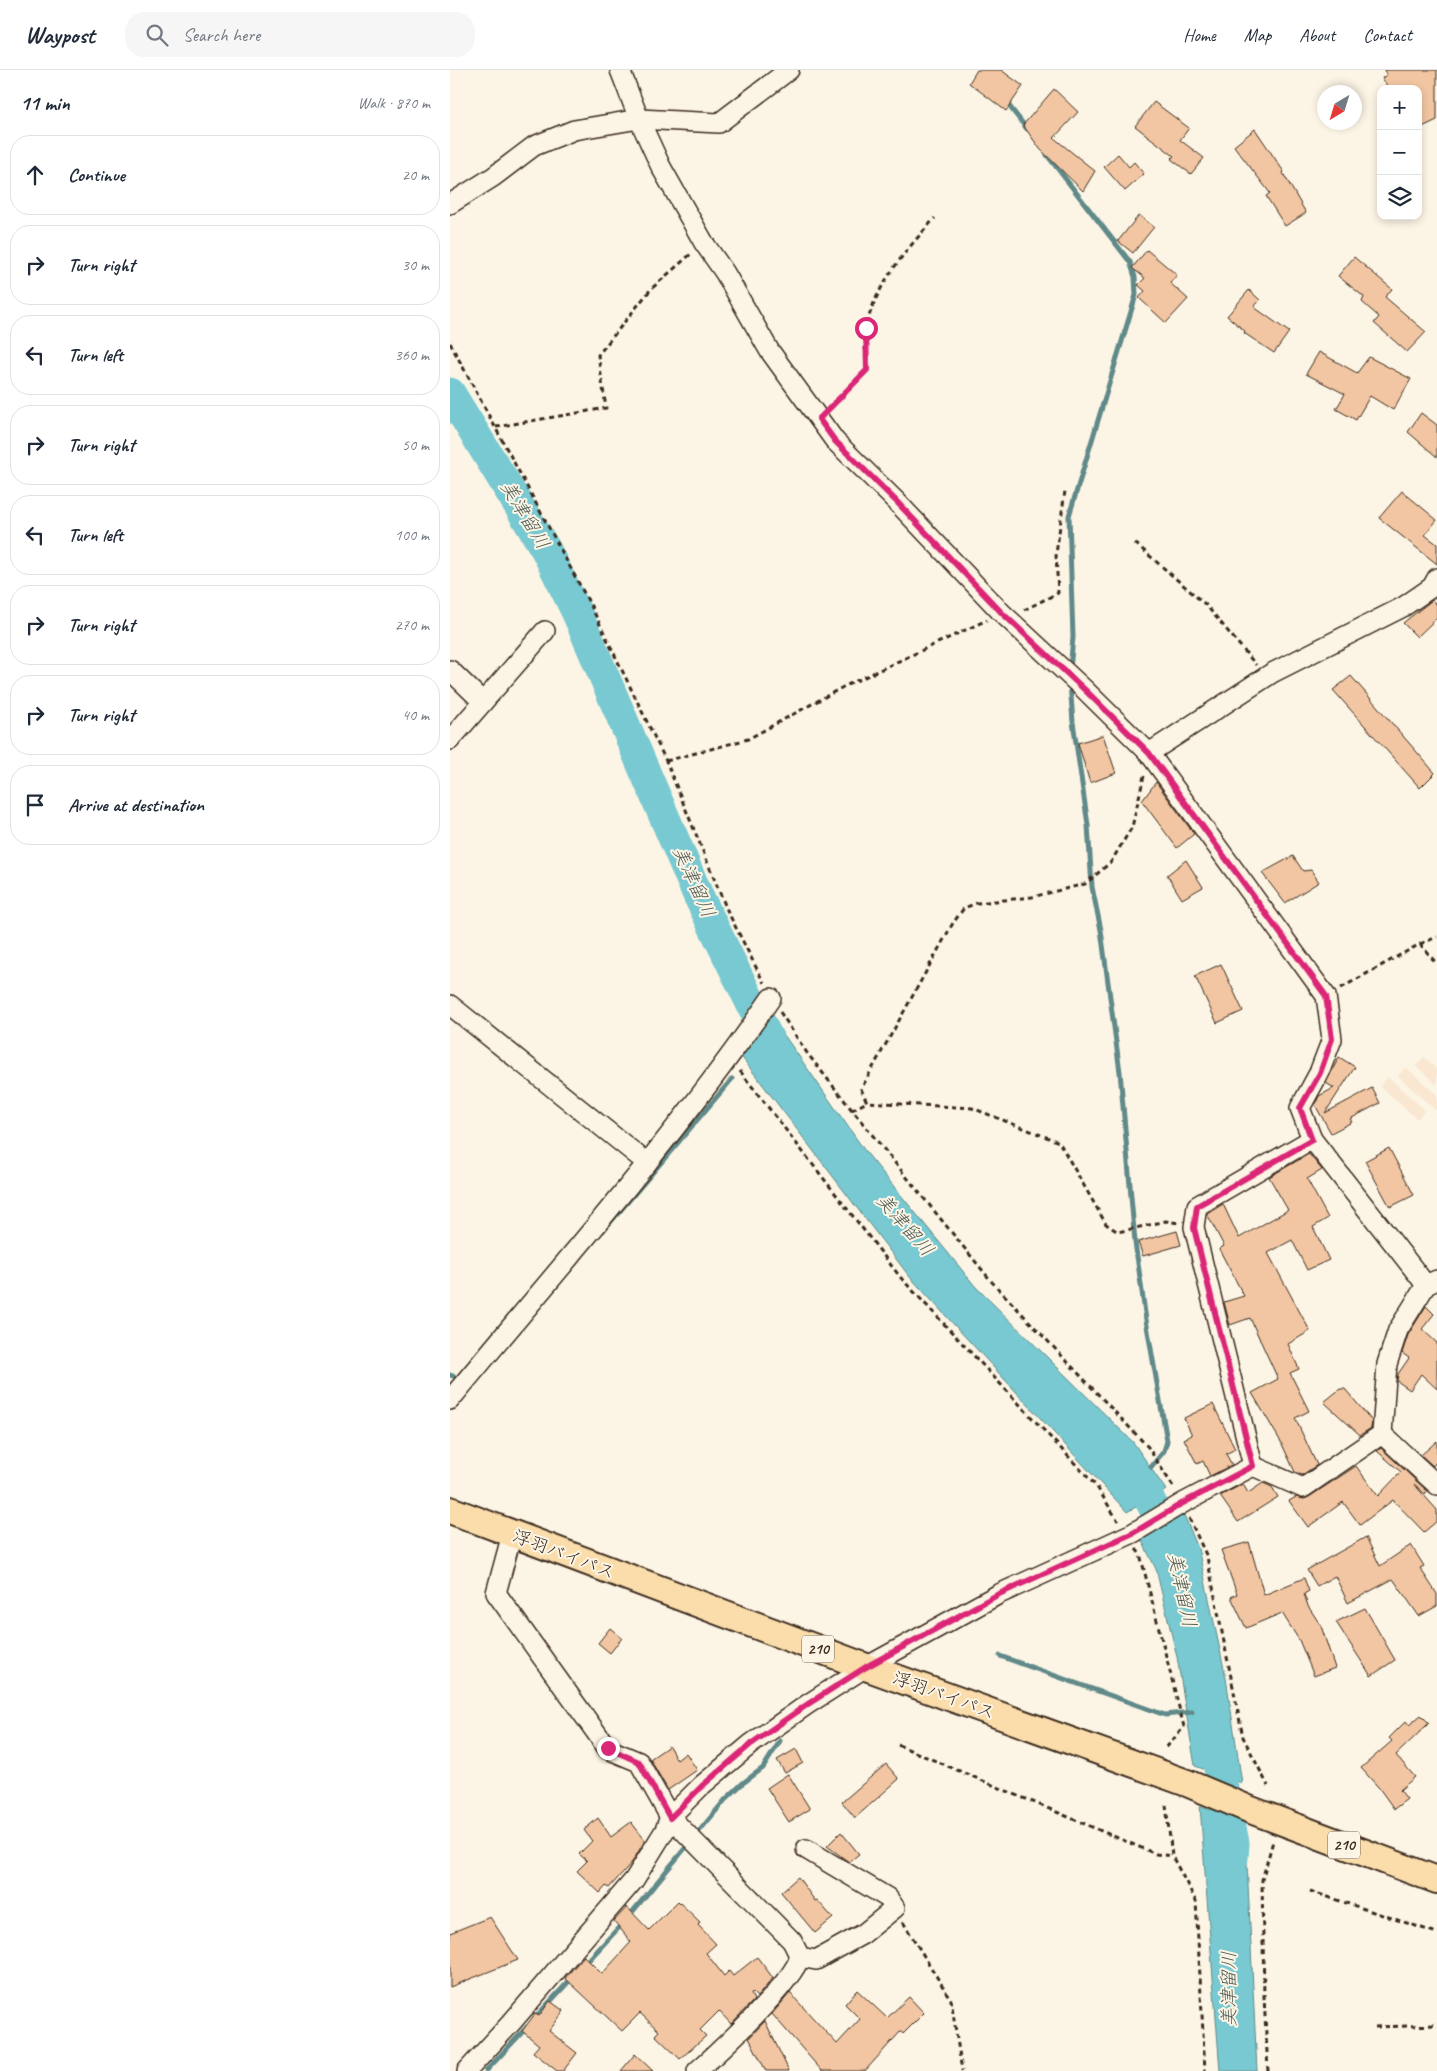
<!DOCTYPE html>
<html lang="en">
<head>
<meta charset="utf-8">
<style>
  :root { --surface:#fff; --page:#f6f6f7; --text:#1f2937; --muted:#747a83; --line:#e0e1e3 }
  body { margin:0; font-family:Caveat,"Klee One",sans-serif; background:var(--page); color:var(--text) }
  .controls { position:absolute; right:15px; top:15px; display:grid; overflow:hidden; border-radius:10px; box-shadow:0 2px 8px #0003 }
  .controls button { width:45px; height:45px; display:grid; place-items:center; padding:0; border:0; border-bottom:1px solid var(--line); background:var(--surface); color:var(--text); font:25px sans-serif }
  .compass { position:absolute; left:867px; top:15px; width:45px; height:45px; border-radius:50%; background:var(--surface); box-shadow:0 2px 8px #0003; rotate:218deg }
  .stop { position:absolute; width:15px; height:15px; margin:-11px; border:4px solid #db2777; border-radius:50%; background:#fff }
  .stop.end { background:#db2777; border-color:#fff; box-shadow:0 1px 5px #0008 }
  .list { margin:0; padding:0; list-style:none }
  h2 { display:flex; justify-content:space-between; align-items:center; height:65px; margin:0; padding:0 20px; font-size:21px }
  h2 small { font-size:16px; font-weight:400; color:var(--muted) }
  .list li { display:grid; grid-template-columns:32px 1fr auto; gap:15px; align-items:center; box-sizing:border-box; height:80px; margin:0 10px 10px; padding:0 10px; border:1px solid var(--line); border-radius:20px }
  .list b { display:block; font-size:19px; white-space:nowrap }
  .list em { font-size:16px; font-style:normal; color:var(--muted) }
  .icon { flex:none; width:28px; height:28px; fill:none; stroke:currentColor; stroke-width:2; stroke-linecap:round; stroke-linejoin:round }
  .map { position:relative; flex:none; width:987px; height:2001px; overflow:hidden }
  header { display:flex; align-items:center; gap:30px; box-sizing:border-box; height:70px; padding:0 25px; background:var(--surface); border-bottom:1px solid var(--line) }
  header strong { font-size:24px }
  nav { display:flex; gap:28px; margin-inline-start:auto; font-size:18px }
  .search { width:350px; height:45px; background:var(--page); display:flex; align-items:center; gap:12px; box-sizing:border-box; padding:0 18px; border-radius:20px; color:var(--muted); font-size:19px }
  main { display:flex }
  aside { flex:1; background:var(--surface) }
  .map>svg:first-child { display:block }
  .built { fill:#f9e7d1 }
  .water { fill:#78c9d1; stroke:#608989 }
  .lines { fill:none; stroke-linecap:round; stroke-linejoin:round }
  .stream { stroke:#608989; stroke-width:5 }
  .river { stroke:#78c9d1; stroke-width:31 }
  .building { fill:#f2c6a2; stroke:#3b2a1e }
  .minor-casing { stroke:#3b2a1e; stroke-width:22 }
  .highway-casing { stroke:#3b2a1e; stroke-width:30 }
  .path { stroke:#3b2a1e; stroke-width:3; stroke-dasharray:5 4; stroke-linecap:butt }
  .minor { stroke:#fcf5e5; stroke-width:19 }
  .highway { stroke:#faddab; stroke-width:26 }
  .route { stroke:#db2777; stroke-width:6 }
  .labels { text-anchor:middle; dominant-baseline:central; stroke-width:4; stroke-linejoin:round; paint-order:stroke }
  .shield { fill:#fcf5e5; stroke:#75675a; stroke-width:1 }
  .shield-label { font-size:16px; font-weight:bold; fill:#3b2a1e }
  .street-label { font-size:18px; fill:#3b2a1e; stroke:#fcf5e5 }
  .water-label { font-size:19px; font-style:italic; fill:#4d5a54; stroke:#fcf5e5 }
</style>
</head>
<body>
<header>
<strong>Waypost</strong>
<div class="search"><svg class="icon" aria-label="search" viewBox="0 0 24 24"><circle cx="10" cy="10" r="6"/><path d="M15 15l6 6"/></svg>Search here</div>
<nav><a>Home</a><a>Map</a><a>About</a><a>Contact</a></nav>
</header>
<main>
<aside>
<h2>11 min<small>Walk · 870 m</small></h2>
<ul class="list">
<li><svg class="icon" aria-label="ahead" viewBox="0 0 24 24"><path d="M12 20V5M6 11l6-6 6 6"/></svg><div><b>Continue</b></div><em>20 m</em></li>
<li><svg class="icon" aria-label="right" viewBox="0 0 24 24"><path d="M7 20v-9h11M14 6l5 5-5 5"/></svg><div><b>Turn right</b></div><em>30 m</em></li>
<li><svg class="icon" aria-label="left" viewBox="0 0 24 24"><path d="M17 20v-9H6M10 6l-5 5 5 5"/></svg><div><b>Turn left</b></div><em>360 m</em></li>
<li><svg class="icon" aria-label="right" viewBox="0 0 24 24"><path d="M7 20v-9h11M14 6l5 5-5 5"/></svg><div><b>Turn right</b></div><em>50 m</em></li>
<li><svg class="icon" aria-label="left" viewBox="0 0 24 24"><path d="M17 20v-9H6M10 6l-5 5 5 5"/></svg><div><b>Turn left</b></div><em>100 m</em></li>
<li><svg class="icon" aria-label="right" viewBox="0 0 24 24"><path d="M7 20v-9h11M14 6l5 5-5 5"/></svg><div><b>Turn right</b></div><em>270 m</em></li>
<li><svg class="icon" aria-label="right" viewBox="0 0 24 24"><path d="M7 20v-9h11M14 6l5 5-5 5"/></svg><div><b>Turn right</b></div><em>40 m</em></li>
<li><svg class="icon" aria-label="arrive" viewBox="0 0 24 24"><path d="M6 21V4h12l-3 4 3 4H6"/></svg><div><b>Arrive at destination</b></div></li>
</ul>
</aside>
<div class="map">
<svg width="987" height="2001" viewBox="0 0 987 2001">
  <rect width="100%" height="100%" fill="#fcf5e5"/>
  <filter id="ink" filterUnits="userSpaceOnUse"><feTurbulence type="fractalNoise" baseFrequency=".02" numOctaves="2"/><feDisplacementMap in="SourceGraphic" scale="10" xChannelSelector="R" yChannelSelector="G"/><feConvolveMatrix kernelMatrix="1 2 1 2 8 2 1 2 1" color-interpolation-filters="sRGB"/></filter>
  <g filter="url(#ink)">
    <g class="built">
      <polygon points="974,987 987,999 987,1015 966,996"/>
      <polygon points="956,997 987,1025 987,1037 985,1040 948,1006"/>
      <polygon points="938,1007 975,1040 967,1049 930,1016"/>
    </g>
    <g class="water">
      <polygon points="318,942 415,1081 525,1216 683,1372 716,1420 677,1442 459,1206 290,985"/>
      <polygon points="731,1438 748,1478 776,1608 792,1713 745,1696 727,1587 706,1499 688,1463"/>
      <polygon points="750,1736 795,1752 807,2001 770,2001"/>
    </g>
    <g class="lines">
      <g class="stream">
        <polyline points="556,32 577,59"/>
        <polyline points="597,85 680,192 685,207 686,225 619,446 623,567 620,600"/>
        <polyline points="620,613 623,652 638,755 642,817 651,860 670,1002 685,1172 696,1250 717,1371 714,1381 697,1402"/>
        <polyline points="153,1161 282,1009"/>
        <polyline points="0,1305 3,1306"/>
        <polyline points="550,1586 715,1645 742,1642"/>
        <polyline points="179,1846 275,1730 293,1713 313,1698 330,1671"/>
        <polyline points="135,1894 173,1853"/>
        <polyline points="84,1949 122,1908"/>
        <polyline points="36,2001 77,1957"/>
      </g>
      <g class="river">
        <polyline points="0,323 96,480 127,543 247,823 322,976"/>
        <polyline points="675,1396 690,1411 724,1477"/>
        <polyline points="762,1663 784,1773 783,1788"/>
      </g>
    </g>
    <g class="building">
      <polygon points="527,0 551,0 573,16 556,41 519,13"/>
      <polygon points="935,0 987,0 987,50 968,59 968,19 939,19 932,8 937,5"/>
      <polygon points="604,19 628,42 604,68 645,101 633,121 590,79 573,55"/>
      <polygon points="704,32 739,58 730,70 754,88 741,104 721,89 724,86 685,56"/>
      <polygon points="805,59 834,102 833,103 856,143 835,156 816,126 820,123 784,76"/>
      <polygon points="668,84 679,97 684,92 694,104 675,121 654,97"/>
      <polygon points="689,145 704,157 683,183 668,171"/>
      <polygon points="697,180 727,205 720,213 738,229 716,253 689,228 695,221 688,215 695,208 682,198"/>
      <polygon points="904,187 942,219 935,227 976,262 957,282 924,253 929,247 912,232 914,227 888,206"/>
      <polygon points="799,220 810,230 804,237 839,262 824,283 794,263 795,261 777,246"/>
      <polygon points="869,282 907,303 919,287 961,309 943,340 920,326 906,350 886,339 895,324 856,304"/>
      <polygon points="971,343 987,355 987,387 958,362"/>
      <polygon points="952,421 987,450 975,465 987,474 987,494 929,448"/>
      <polygon points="982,530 987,535 987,548 967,567 953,553"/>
      <polygon points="901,606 985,703 970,718 883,620"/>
      <polygon points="653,665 666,703 640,713 628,673"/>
      <polygon points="706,712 744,764 727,778 692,731"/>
      <polygon points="843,786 853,801 861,800 869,812 835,833 812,803"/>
      <polygon points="736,790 753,817 732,829 717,805"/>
      <polygon points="771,894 793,941 767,953 745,906"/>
      <polygon points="889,987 905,997 875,1043 922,1018 930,1033 900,1049 902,1052 881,1063 865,1035 869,1026 884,1018 876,1013"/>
      <polygon points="939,1078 964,1125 940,1137 915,1091"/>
      <polygon points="859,1084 872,1100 857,1109 878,1148 863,1157 879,1190 857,1200 842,1170 818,1183 860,1261 838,1274 849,1299 840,1303 859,1341 845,1348 867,1395 852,1405 845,1402 831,1372 802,1323 828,1309 800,1248 780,1255 774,1232 794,1226 769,1179 774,1176 757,1144 773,1134 789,1168 838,1140 819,1107"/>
      <polygon points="727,1161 731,1175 693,1186 688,1172"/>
      <polygon points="976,1236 984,1244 972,1259 987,1273 987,1319 971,1304 960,1320 947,1311 948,1304 959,1288 952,1283 958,1265"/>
      <polygon points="890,1319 895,1319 922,1351 921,1358 910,1365 874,1332"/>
      <polygon points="763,1334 785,1379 776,1384 782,1395 760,1406 753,1391 747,1394 734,1369 742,1365 734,1348"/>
      <polygon points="987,1371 987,1391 983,1396 971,1385"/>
      <polygon points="931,1378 977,1421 975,1424 964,1414 987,1440 987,1451 974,1462 943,1430 910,1455 893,1432 858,1457 839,1431 846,1427 854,1429 859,1427 906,1396 928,1426 951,1402 927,1381"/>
      <polygon points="813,1413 822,1417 828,1427 788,1452 770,1426 793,1414 798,1423"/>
      <polygon points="916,1467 930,1496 961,1475 974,1496 970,1498 987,1524 987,1536 969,1546 943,1509 898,1533 885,1506 867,1516 857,1500"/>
      <polygon points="799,1472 814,1525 854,1508 859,1521 854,1524 858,1536 871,1556 885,1598 864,1606 849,1570 832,1543 796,1558 781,1527 787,1524 771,1480"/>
      <polygon points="915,1538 945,1590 921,1606 886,1552"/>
      <polygon points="160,1558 172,1568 160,1583 148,1573"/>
      <polygon points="971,1645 979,1653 946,1685 965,1707 950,1720 957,1729 944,1739 929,1718 911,1698 942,1671 939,1668 956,1651 959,1655"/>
      <polygon points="219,1676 227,1690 236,1683 247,1700 218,1720 200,1689"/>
      <polygon points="346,1679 353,1693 335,1703 327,1690"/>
      <polygon points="436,1694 449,1709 405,1748 392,1732"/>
      <polygon points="338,1704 360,1739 339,1752 317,1718"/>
      <polygon points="148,1748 161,1767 181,1752 195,1770 183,1791 159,1818 156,1816 150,1823 127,1801 137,1791 129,1784 142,1771 134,1760"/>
      <polygon points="391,1762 409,1784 399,1792 377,1776"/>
      <polygon points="348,1807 365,1831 367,1830 383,1848 365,1863 331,1822"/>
      <polygon points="228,1831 250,1852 248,1855 266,1874 256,1883 274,1906 279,1901 283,1906 307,1887 323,1908 307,1927 303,1923 301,1924 304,1930 281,1954 269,1941 250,1960 256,1966 230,1989 205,1965 209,1961 190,1943 172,1961 115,1908 134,1886 152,1904 181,1872 164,1851 177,1837 199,1860"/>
      <polygon points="40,1847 68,1890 0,1917 0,1863"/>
      <polygon points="407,1920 437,1948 459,1927 474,1943 453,1964 451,1961 415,2001 372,2001 322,1944 340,1923 387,1974 410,1949 395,1934"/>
      <polygon points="100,1931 114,1941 99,1961 127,1983 113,2001 107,2001 83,1982 89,1975 72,1961 85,1944 89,1946"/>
      <polygon points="315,1951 339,2001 316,2001 299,1968"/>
      <polygon points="185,1984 203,2001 171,2001"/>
    </g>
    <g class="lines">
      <defs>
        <g id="minor">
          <polyline points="170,0 189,49 211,97 254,173 275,203 319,280 385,371 446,431 552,543 635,620 699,683 876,926 882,969 869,1003 850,1038 862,1069 976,1215"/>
          <polyline points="0,134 43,107 84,76 124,60 189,49 269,53 339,0"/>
          <polyline points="0,600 33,632"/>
          <polyline points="0,670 95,561"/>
          <polyline points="699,683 822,603 953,537 982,517 987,508"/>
          <polyline points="0,935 197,1093"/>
          <path d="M0 1330C109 1198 224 1069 321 928"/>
          <polyline points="932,1364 937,1294 948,1260 976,1215 987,1210"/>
          <polyline points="932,1364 987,1415"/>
          <polyline points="803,1396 744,1157 747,1136 862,1069"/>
          <polyline points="803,1396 853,1418 932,1364"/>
          <path d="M62 1464 46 1523 158 1679 189 1692 220 1747 342 1871 350 1887C342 1913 270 1981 247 2001"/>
          <polyline points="350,1887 366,1890 413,1864 445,1838 438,1828 356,1779"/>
          <polyline points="17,2001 61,1953 184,1810 215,1760 220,1747 251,1716 301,1674 358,1634 416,1597 549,1524 683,1463 733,1433 803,1396"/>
        </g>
        <polyline id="highway" points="0,1440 416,1597 737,1713 801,1740 987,1810"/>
      </defs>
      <use href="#minor" class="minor-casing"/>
      <use href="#highway" class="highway-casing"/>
      <g class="path">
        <polyline points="0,273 142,538 216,691 277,840 314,913"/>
        <path d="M380 338 417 300C417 287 414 271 416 258 425 215 457 179 485 148"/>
        <polyline points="46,357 156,338 148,285 201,219 242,183"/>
        <polyline points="685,473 756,535 806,595"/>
        <polyline points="574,540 608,523 606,484 615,421"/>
        <polyline points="216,691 298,669 393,617 537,550"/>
        <polyline points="694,706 682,757 661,792 635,814 582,827 527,833 514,838 503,853 411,1019 417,1032 522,1038 609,1072 656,1154 668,1162 716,1151 729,1153"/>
        <polyline points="970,874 987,867"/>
        <polyline points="891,918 970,874 987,894"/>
        <polyline points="330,942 357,983 402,1040 542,1212 698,1377 724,1418"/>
        <polyline points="290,1001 451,1208 647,1417 668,1451"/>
        <polyline points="402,1040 417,1032"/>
        <polyline points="739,1448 757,1487 793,1667 818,1716"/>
        <polyline points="686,1479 690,1484 734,1657 714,1680"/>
        <polyline points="448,1675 706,1784 722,1786"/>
        <polyline points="716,1735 722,1786 746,1831 755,2001"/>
        <polyline points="860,1821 987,1863"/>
        <polyline points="453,1852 501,1930 512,2001"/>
        <polyline points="925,1957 987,1955"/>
        <polyline points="818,2001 814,1927 812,1810 823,1771"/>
      </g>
      <use href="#minor" class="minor"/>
      <use href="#highway" class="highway"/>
    </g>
  </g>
  <g class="lines" filter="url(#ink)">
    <polyline class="route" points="158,1678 189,1692 220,1748 252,1716 301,1674 358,1634 416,1597 549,1524 683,1463 733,1433 803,1396 744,1158 747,1136 862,1070 850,1038 870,1003 882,969 876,926 699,683 635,620 552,543 446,431 385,371 369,349 417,300 416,258"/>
  </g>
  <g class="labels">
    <g class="shield">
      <rect x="352" y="1565.5" width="32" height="27" rx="4"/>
      <rect x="878" y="1761.5" width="32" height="27" rx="4"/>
    </g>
    <g class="shield-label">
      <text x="368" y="1579">210</text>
      <text x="894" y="1775">210</text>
    </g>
    <g class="street-label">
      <text transform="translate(114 1484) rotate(21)">浮羽バイパス</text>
      <text transform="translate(494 1625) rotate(20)">浮羽バイパス</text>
    </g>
    <g class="water-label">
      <text transform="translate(75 445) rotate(59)">美津留川</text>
      <text transform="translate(244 812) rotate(66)">美津留川</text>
      <text transform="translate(455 1155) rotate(49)">美津留川</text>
      <text transform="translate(732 1520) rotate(78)">美津留川</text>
      <text transform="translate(779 1919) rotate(-90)">美津留川</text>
    </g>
  </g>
</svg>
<div class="controls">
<button>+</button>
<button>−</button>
<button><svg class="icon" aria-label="layers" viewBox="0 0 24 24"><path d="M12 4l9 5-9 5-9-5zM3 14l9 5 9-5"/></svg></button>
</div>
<svg class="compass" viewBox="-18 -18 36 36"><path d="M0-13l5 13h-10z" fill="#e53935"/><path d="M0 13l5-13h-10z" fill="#747a83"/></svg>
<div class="stop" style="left:416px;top:258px"></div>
<div class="stop end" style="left:158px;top:1678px"></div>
</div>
</main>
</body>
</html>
